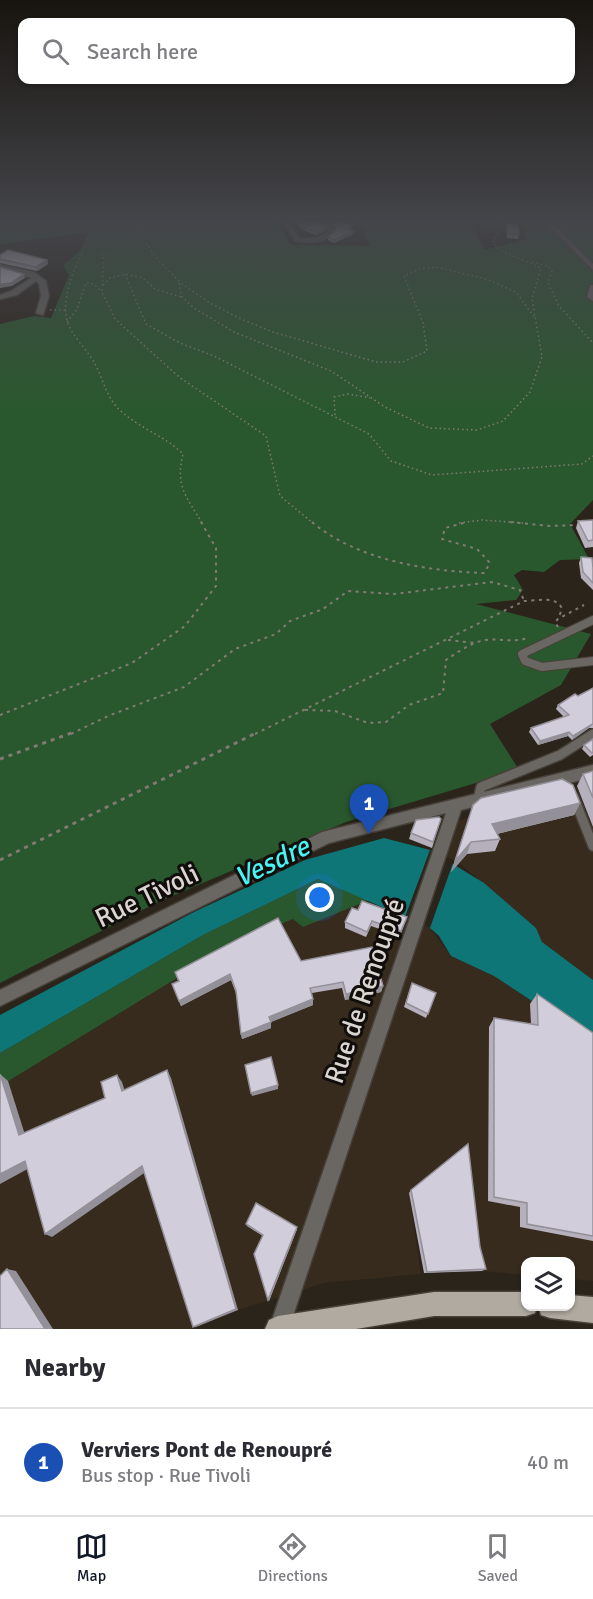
<!DOCTYPE html>
<html lang="en">
<head>
<meta charset="utf-8">
<style>
  :root { --surface:#fff; --page:#f7f7f7; --text:#2b2b33; --muted:#7c7c81; --line:#e1e1e2; --accent:#111827 }
  body { margin:0; font-family:Signika,sans-serif; background:var(--page); color:var(--text) }
  .controls { position:absolute; right:18px; bottom:18px; display:grid; overflow:hidden; border-radius:12px; box-shadow:0 2px 4px #0004 }
  .controls button { width:54px; height:54px; display:grid; place-items:center; padding:0; border:0; border-bottom:2px solid var(--line); background:var(--surface); color:var(--text); font:30px sans-serif }
  .you { position:absolute; left:320px; top:898px; width:21px; height:21px; margin:-15px; border:4px solid #fff; border-radius:50%; background:#1a73e8; box-shadow:0 0 0 9px #1a73e833 }
  .badge { display:grid; place-items:center; width:39px; height:39px; border-radius:50%; background:var(--accent); color:#fff; font-size:20px; font-weight:700 }
  .pin { position:absolute; translate:-50% -50px; filter:drop-shadow(0 2px 3px #0008) }
  .pin::after { content:''; position:absolute; top:32px; width:21px; height:18px; background:inherit; clip-path:polygon(0 0,100% 0,50% 100%) }
  .list { margin:0; padding:0; list-style:none }
  h2 { display:flex; justify-content:space-between; align-items:center; height:78px; margin:0; padding:0 24px; font-size:26px }
  h2 small { font-size:20px; font-weight:400; color:var(--muted) }
  .list li { display:grid; grid-template-columns:39px 1fr auto; gap:18px; align-items:center; box-sizing:border-box; height:108px; padding:0 24px; border-top:2px solid var(--line) }
  .list b { display:block; font-size:22px; white-space:nowrap }
  .list p { margin:0; font-size:20px; white-space:nowrap; color:var(--muted) }
  .list em { font-size:20px; font-style:normal; color:var(--muted) }
  .icon { flex:none; width:33px; height:33px; fill:none; stroke:currentColor; stroke-width:2; stroke-linecap:round; stroke-linejoin:round }
  .map { position:relative; flex:none; width:593px; height:1329px; overflow:hidden }
  .search { position:absolute; background:var(--surface); box-shadow:0 2px 4px #0004; left:18px; right:18px; top:18px; height:66px; display:flex; align-items:center; gap:15px; box-sizing:border-box; padding:0 21px; border-radius:12px; color:var(--muted); font-size:22px }
  .sheet { height:186px; background:var(--surface) }
  nav { display:flex; justify-content:space-around; align-items:center; box-sizing:border-box; height:84px; border-top:2px solid var(--line); background:var(--surface); font-size:16px; color:var(--muted) }
  nav a { display:grid; justify-items:center; gap:3px }
  nav .on { color:var(--accent) }
  .map>svg:first-child { display:block }
  .built { fill:#362b1d }
  .green { fill:#2a582e }
  .water { fill:#0f7677 }
  .pier { fill:#2b241b }
  .lines { fill:none; stroke-linecap:round; stroke-linejoin:round }
  .service-far1-casing { stroke:#474038; stroke-width:10 }
  .service-casing { stroke:#474038; stroke-width:12 }
  .minor-casing { stroke:#474038; stroke-width:3 }
  .primary-casing { stroke:#474038; stroke-width:3 }
  .path-far2 { stroke:#817b74; stroke-width:1.5; stroke-dasharray:1.5 3; stroke-linecap:butt }
  .path-far1 { stroke:#817b74; stroke-width:2; stroke-dasharray:3 4.5; stroke-linecap:butt }
  .path { stroke:#817b74; stroke-width:3; stroke-dasharray:4 5; stroke-linecap:butt }
  .service-far1 { stroke:#6a6763; stroke-width:8 }
  .service { stroke:#6a6763; stroke-width:9 }
  .minor { fill:#6a6763; fill-rule:evenodd }
  .primary { fill:#b0aaa0; fill-rule:evenodd }
  .wall { fill:#b5b0bb }
  .shaded-wall { fill:#939099 }
  .building { fill:#d2cdda; stroke:#939099; stroke-width:1.5 }
  .labels { text-anchor:middle; dominant-baseline:central; stroke-width:6; stroke-linejoin:round; paint-order:stroke }
  .near-street-label { font-size:27px; fill:#dad5d0; stroke:#110d0a }
  .near-water-label { font-size:28px; font-style:italic; fill:#47f3f4; stroke:#110d0a }
</style>
</head>
<body>
<div class="map">
<svg width="593" height="1329" viewBox="0 0 593 1329">
  <rect width="100%" height="100%" fill="#2b241b"/>
  <polygon class="built" points="593,782 593,980 542,942 536,928 454,859 430,928 451,956 494,976 593,1041 593,1281 571,1279 570,1262 526,1262 525,1275 482,1271 474,1226 409,1193 421,1274 324,1283 238,1310 193,1329 0,1329 0,1053 203,935 318,879 405,917 441,827 469,817"/>
  <g class="green">
    <polygon points="0,222 278,222 291,245 370,246 359,222 496,222 498,226 472,224 484,249 488,249 528,239 517,222 593,222 593,500 570,524 589,559 560,560 544,572 522,570 514,575 523,590 516,600 476,604 591,634 561,685 490,724 519,770 346,822 156,903 0,983 0,324 34,316 51,318 69,275 63,265 79,252 89,232 0,244"/>
    <polygon points="318,879 369,900 303,927 293,919 278,925 177,978 0,1086 0,1053 203,935"/>
  </g>
  <polygon class="water" points="384,838 430,850 484,883 536,928 542,942 593,980 593,1041 494,976 451,956 439,936 430,928 318,879 203,935 0,1053 0,1015 194,912 305,860"/>
  <polygon class="pier" points="430,850 454,860 430,928 405,917"/>
  <g class="lines">
    <defs>
      <polyline id="service-far1" points="593,620 522,654 525,661 542,667 593,661"/>
      <g id="service">
        <polyline points="574,798 593,846"/>
        <polyline points="478,799 481,787 560,755 593,734"/>
      </g>
      <g id="minor">
        <path d="M283 222H289L299 238C311 239 320 239 328 231L321 222H327L335 231C325 244 310 244 295 241Z"/>
        <polygon points="545,222 552,222 593,264 593,270"/>
        <polygon points="0,264 34,272 46,281 49,296 43,315 36,313 41,296 39,284 36,281 17,295 0,299 0,295 11,291 31,278 0,268"/>
        <polygon points="590,285 593,285 593,301 587,297"/>
        <polygon points="593,765 593,777 461,810 289,1328 269,1329 446,813 329,843 0,1006 0,990 322,832"/>
      </g>
      <g id="primary">
        <polygon points="434,1292 526,1292 526,1306 537,1306 535,1313 526,1316 434,1316 356,1329 265,1329 269,1320 278,1316"/>
        <polygon points="570,1295 593,1297 593,1323 550,1318 541,1315 538,1306 570,1306"/>
      </g>
    </defs>
    <use href="#service-far1" class="service-far1-casing"/>
    <use href="#service" class="service-casing"/>
    <use href="#minor" class="minor-casing"/>
    <use href="#primary" class="primary-casing"/>
    <g class="path-far2">
      <polyline points="136,228 157,259 182,284 210,303 241,319 273,332 376,362 403,362 427,351 423,323 404,276 419,269 436,267 486,279 516,292 535,318"/>
      <path d="M88 242C76 263 58 302 69 326 76 340 88 351 95 364 104 381 107 400 122 412 141 429 165 436 183 454 175 486 186 496 202 523"/>
      <polyline points="104,253 102,292 115,319 179,377 266,436 280,496 313,523"/>
      <polyline points="532,262 548,266 552,271 548,283 559,306 593,343"/>
      <polyline points="125,274 146,324 180,343 214,356 369,434 391,461 432,475 582,464 593,456"/>
      <polyline points="179,283 182,297 194,308 234,332 331,371 385,407 429,428 477,430 503,421 530,392 542,357 532,299 541,268 502,251 493,243 498,231 493,222"/>
      <polyline points="103,285 110,278 125,274 143,278 155,289 181,297"/>
      <polyline points="50,310 65,310"/>
      <polyline points="67,322 77,309 86,283 94,284 102,292"/>
      <polyline points="335,415 334,397 348,394 370,398"/>
      <polyline points="459,523 482,520 523,523"/>
    </g>
    <g class="path-far1">
      <path d="M312 522C357 560 426 571 484 573L490 563 477 549 442 539 445 528 467 522"/>
      <polyline points="510,522 550,526 579,525"/>
      <polyline points="558,627 555,622 558,619 584,605"/>
      <polyline points="448,640 475,643"/>
      <path d="M305 710 335 711 368 723 386 722 409 705 443 693 446 660C458 652 470 643 485 640 500 638 513 643 528 638"/>
      <polyline points="0,715 132,663 185,626 216,586 216,548 201,522"/>
      <polyline points="71,734 108,716 184,687 235,649 276,634 290,621 323,609 348,591 394,594 492,582 520,590 524,601"/>
      <path d="M255 734 524 601C536 601 557 595 562 609L558 619"/>
    </g>
    <g class="path">
      <polyline points="0,759 74,732"/>
      <polyline points="0,860 258,732"/>
    </g>
    <use href="#service-far1" class="service-far1"/>
    <use href="#service" class="service"/>
    <use href="#minor" class="minor"/>
    <use href="#primary" class="primary"/>
  </g>
  <g class="wall">
    <polygon points="294,222 321,222 325,231 316,235 305,231"/>
    <polygon points="329,222 344,222 352,228 350,230 353,234 334,243 328,240 328,237 336,229"/>
    <polygon points="506,222 517,222 519,234 518,239 507,238"/>
    <polygon points="0,255 47,260 48,264 37,271 0,263"/>
    <polygon points="593,520 593,547 585,548 576,528 578,521"/>
    <polygon points="581,557 593,568 593,590 581,578 579,563"/>
    <polygon points="593,688 593,728 589,728 572,740 568,736 538,745 529,732 531,728 564,717 556,709 558,705"/>
    <polygon points="593,739 593,755 590,757 582,749 584,745"/>
    <polygon points="593,771 593,827 577,786 583,774"/>
    <polygon points="580,803 574,815 497,834 500,839 495,851 467,854 451,872 473,805"/>
    <polygon points="439,825 432,848 409,839 411,833"/>
    <polygon points="358,910 405,922 400,936 371,926 366,937 345,928 345,922"/>
    <polygon points="301,961 383,986 381,992 345,1000 342,988 312,993 313,1005 270,1022 271,1028 242,1039 237,996 231,980 181,1006 172,984 178,981 175,972"/>
    <polygon points="412,983 436,993 426,1018 404,1007"/>
    <polygon points="537,994 593,1033 593,1241 520,1227 520,1207 488,1201 489,1027 494,1018 531,1024 530,1004"/>
    <polygon points="411,1190 480,1247 486,1269 482,1271 424,1273 409,1193"/>
    <polygon points="246,1224 297,1229 269,1301 263,1236 247,1226"/>
  </g>
  <g class="shaded-wall">
    <polygon points="325,228 325,231 316,235 316,232"/>
    <polygon points="354,231 353,234 334,243 334,240"/>
    <polygon points="47,260 48,264 37,271 36,267"/>
    <polygon points="24,274 25,278 12,286 0,288 0,284"/>
    <polygon points="591,725 589,728 572,740 573,736"/>
    <polygon points="569,732 568,736 538,745 540,741"/>
    <polygon points="580,803 574,815 488,836 492,824"/>
    <polygon points="471,842 467,854 451,872 455,861"/>
    <polygon points="230,974 231,980 181,1006 179,1001"/>
    <polygon points="383,986 381,992 345,1000 346,994"/>
    <polygon points="313,999 313,1005 269,1023 269,1017"/>
    <polygon points="271,1022 271,1028 242,1039 241,1034"/>
    <polygon points="167,1070 171,1078 238,1310 196,1327 193,1327"/>
    <polygon points="0,1074 8,1081 27,1141 19,1135"/>
    <polygon points="117,1075 122,1082 127,1098 122,1091"/>
    <polygon points="278,1085 278,1089 252,1096 251,1093"/>
    <polygon points="25,1161 33,1166 0,1184 0,1174"/>
    <polygon points="142,1166 147,1171 52,1237 45,1234"/>
    <polygon points="297,1227 297,1229 269,1301 268,1300"/>
    <polygon points="7,1269 16,1271 53,1329 45,1329"/>
  </g>
  <g class="building">
    <polygon points="298,222 321,222 325,228 316,232 305,228"/>
    <polygon points="332,222 344,222 352,225 348,229 354,231 334,240 328,237 337,228"/>
    <polygon points="507,222 517,222 519,234 508,233"/>
    <polygon points="8,250 47,260 36,267 0,259 0,255"/>
    <polygon points="0,267 24,274 11,283 0,284"/>
    <polygon points="593,520 593,540 588,541 578,521"/>
    <polygon points="581,557 592,558 593,568 593,583 583,572"/>
    <polygon points="593,688 593,724 591,725 573,736 569,732 540,741 531,728 569,715 558,705 575,694 578,696"/>
    <polygon points="593,739 593,752 592,753 584,745"/>
    <polygon points="593,771 593,798 583,774"/>
    <polygon points="562,779 573,785 580,803 492,824 500,839 471,842 455,861 473,805 481,798"/>
    <polygon points="439,817 441,819 433,842 411,833 416,820"/>
    <polygon points="362,901 407,917 401,931 372,921 367,932 345,922 352,908 358,910"/>
    <polygon points="278,918 301,961 372,947 383,986 346,994 343,982 310,988 313,999 269,1017 271,1022 241,1034 236,991 230,974 179,1001 172,984 179,981 175,972"/>
    <polygon points="412,983 436,993 428,1014 406,1003"/>
    <polygon points="537,994 593,1033 593,1236 527,1224 527,1203 494,1197 494,1018 538,1025"/>
    <polygon points="271,1057 278,1085 251,1093 245,1065"/>
    <polygon points="167,1070 236,1309 193,1327 142,1166 45,1234 25,1161 0,1174 0,1074 19,1135 105,1098 101,1082 117,1075 122,1091"/>
    <polygon points="468,1144 480,1247 486,1269 427,1272 411,1190"/>
    <polygon points="256,1203 297,1227 268,1300 254,1254 263,1235 246,1224"/>
    <polygon points="7,1269 45,1329 0,1329 0,1276"/>
  </g>
  <linearGradient id="sky" x2="0" y2="1"><stop stop-color="#18140f"/><stop offset="0.54" stop-color="#44454a"/><stop offset="1" stop-color="#44454a" stop-opacity="0"/></linearGradient>
  <rect width="593" height="408" fill="url(#sky)"/>
  <g class="labels">
    <g class="near-street-label">
      <text transform="translate(147 896) rotate(-26)">Rue Tivoli</text>
      <text transform="translate(365 991) rotate(-71)">Rue de Renoupré</text>
    </g>
    <g class="near-water-label">
      <text transform="translate(272 862) rotate(-26)">Vesdre</text>
    </g>
  </g>
</svg>
<div class="controls">
<button><svg class="icon" aria-label="layers" viewBox="0 0 24 24"><path d="M12 4l9 5-9 5-9-5zM3 14l9 5 9-5"/></svg></button>
</div>
<div class="you"></div>
<div class="pin badge" style="left:369px;top:834px;background:#1a4fb4">1</div>
<div class="search"><svg class="icon" aria-label="search" viewBox="0 0 24 24"><circle cx="10" cy="10" r="6"/><path d="M15 15l6 6"/></svg>Search here</div>
</div>
<section class="sheet">
<h2>Nearby<small></small></h2>
<ul class="list">
<li><span class="badge" style="background:#1a4fb4">1</span><div><b>Verviers Pont de Renoupré</b><p>Bus stop · Rue Tivoli</p></div><em>40 m</em></li>
</ul>
</section>
<nav>
<a class="on"><svg class="icon" aria-label="map" viewBox="0 0 24 24"><path d="M3 6l6-2 6 2 6-2v14l-6 2-6-2-6 2zM9 4v14M15 6v14"/></svg>Map</a>
<a><svg class="icon" aria-label="directions" viewBox="0 0 24 24"><path d="M12 3l9 9-9 9-9-9zM9 14v-3h6M13 9l2 2-2 2"/></svg>Directions</a>
<a><svg class="icon" aria-label="saved" viewBox="0 0 24 24"><path d="M7 4h10v16l-5-4-5 4z"/></svg>Saved</a>
</nav>
</body>
</html>
